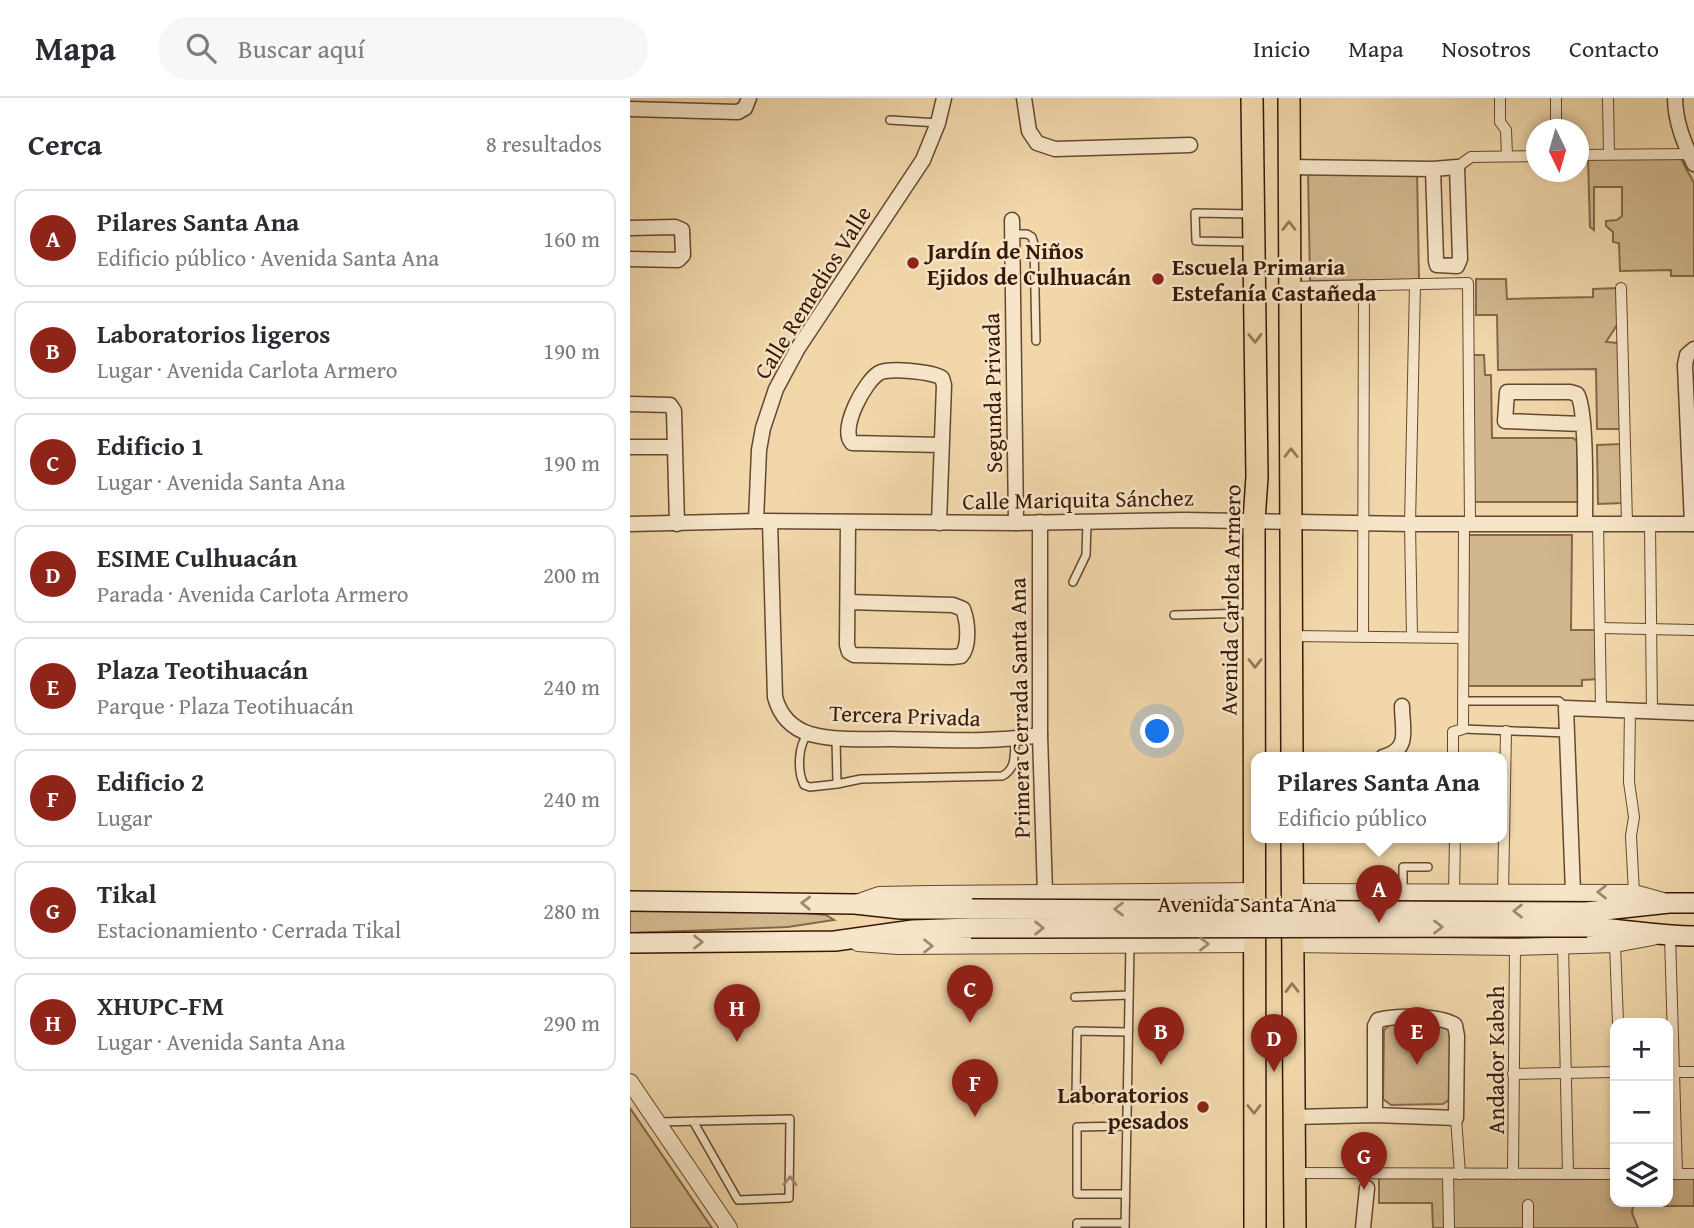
<!DOCTYPE html>
<html lang="es">
<head>
<meta charset="utf-8">
<style>
  :root { --surface:#fff; --page:#f7f7f7; --text:#2b2b33; --muted:#7c7c81; --line:#e1e1e2; --accent:#8f2418 }
  body { margin:0; font-family:"Gentium Book Plus",serif; background:var(--page); color:var(--text) }
  .controls { position:absolute; right:21px; bottom:21px; display:grid; overflow:hidden; border-radius:14px; box-shadow:0 4px 10px #0003 }
  .controls button { width:63px; height:63px; display:grid; place-items:center; padding:0; border:0; border-bottom:2px solid var(--line); background:var(--surface); color:var(--text); font:35px sans-serif }
  .compass { position:absolute; left:896px; top:21px; width:63px; height:63px; border-radius:50%; background:var(--surface); box-shadow:0 4px 10px #0003; rotate:175deg }
  .you { position:absolute; left:528px; top:634px; width:24px; height:24px; margin:-18px; border:5px solid #fff; border-radius:50%; background:#1a73e8; box-shadow:0 0 0 10px #1a73e833 }
  .badge { display:grid; place-items:center; width:46px; height:46px; border-radius:50%; background:var(--accent); color:#fff; font-size:23px; font-weight:700 }
  .pin { position:absolute; translate:-50% -58px; filter:drop-shadow(0 2px 4px #0008) }
  .pin::after { content:''; position:absolute; top:37px; width:24px; height:21px; background:inherit; clip-path:polygon(0 0,100% 0,50% 100%) }
  .popup { position:absolute; left:621px; top:654px; width:256px; height:91px; box-sizing:border-box; display:grid; place-content:center; border-radius:14px; background:var(--surface); filter:drop-shadow(0 2px 5px #0005); font-size:23px; white-space:nowrap; color:var(--muted) }
  .popup b { font-size:26px; color:var(--text) }
  .popup::after { content:''; position:absolute; left:50%; top:100%; margin-left:-14px; border:14px solid transparent; border-top-color:var(--surface) }
  .list { margin:0; padding:0; list-style:none }
  h2 { display:flex; justify-content:space-between; align-items:center; height:91px; margin:0; padding:0 28px; font-size:30px }
  h2 small { font-size:23px; font-weight:400; color:var(--muted) }
  .list li { display:grid; grid-template-columns:46px 1fr auto; gap:21px; align-items:center; box-sizing:border-box; height:98px; margin:0 14px 14px; padding:0 14px; border:2px solid var(--line); border-radius:14px }
  .list b { display:block; font-size:26px; white-space:nowrap }
  .list p { margin:0; font-size:23px; white-space:nowrap; color:var(--muted) }
  .list em { font-size:23px; font-style:normal; color:var(--muted) }
  .icon { flex:none; width:38px; height:38px; fill:none; stroke:currentColor; stroke-width:2; stroke-linecap:round; stroke-linejoin:round }
  .map { position:relative; flex:none; width:1064px; height:1130px; overflow:hidden }
  header { display:flex; align-items:center; gap:42px; box-sizing:border-box; height:98px; padding:0 35px; background:var(--surface); border-bottom:2px solid var(--line) }
  header strong { font-size:33px }
  nav { display:flex; gap:38px; margin-inline-start:auto; font-size:24px }
  .search { width:490px; height:63px; background:var(--page); display:flex; align-items:center; gap:18px; box-sizing:border-box; padding:0 24px; border-radius:38px; color:var(--muted); font-size:26px }
  main { display:flex }
  aside { flex:1; background:var(--surface) }
  .map>svg:first-child { display:block }
  .green { fill:#d1b78e; stroke:#84684a; stroke-width:2 }
  .lines { fill:none; stroke-linecap:round; stroke-linejoin:round }
  .service-casing { stroke:#664830; stroke-width:10 }
  .pedestrian-casing { stroke:#664830; stroke-width:12 }
  .minor-casing { stroke:#664830; stroke-width:17 }
  .tertiary-casing { stroke:#664830; stroke-width:18 }
  .secondary-casing { stroke:#371907; stroke-width:22 }
  .primary-casing { stroke:#371907; stroke-width:24 }
  .service { stroke:#f6e5c8; stroke-width:7 }
  .pedestrian { stroke:#f6e5c8; stroke-width:10 }
  .minor { stroke:#f6e5c8; stroke-width:14 }
  .tertiary { stroke:#f6e5c8; stroke-width:16 }
  .secondary { stroke:#f6e5c8; stroke-width:19 }
  .primary { stroke:#f1d7aa; stroke-width:21 }
  .secondary-bridge-casing { stroke:#371907; stroke-width:22; stroke-linecap:butt }
  .secondary-bridge { stroke:#f6e5c8; stroke-width:19 }
  .oneway { stroke:#947858 }
  .oneway2 { stroke:#a08971 }
  .poi-dot { fill:#8f2418; stroke:#f6e5c8; stroke-width:2.5 }
  .labels { text-anchor:middle; dominant-baseline:central; stroke-width:5; stroke-linejoin:round; paint-order:stroke }
  .poi-label { font-size:23px; font-weight:bold; fill:#371907; stroke:#f6e5c8; text-anchor:start }
  .street-label { font-size:23px; fill:#371907; stroke:#f6e5c8 }
</style>
</head>
<body>
<header>
<strong>Mapa</strong>
<div class="search"><svg class="icon" aria-label="search" viewBox="0 0 24 24"><circle cx="10" cy="10" r="6"/><path d="M15 15l6 6"/></svg>Buscar aquí</div>
<nav><a>Inicio</a><a>Mapa</a><a>Nosotros</a><a>Contacto</a></nav>
</header>
<main>
<aside>
<h2>Cerca<small>8 resultados</small></h2>
<ul class="list">
<li><span class="badge">A</span><div><b>Pilares Santa Ana</b><p>Edificio público · Avenida Santa Ana</p></div><em>160 m</em></li>
<li><span class="badge">B</span><div><b>Laboratorios ligeros</b><p>Lugar · Avenida Carlota Armero</p></div><em>190 m</em></li>
<li><span class="badge">C</span><div><b>Edificio 1</b><p>Lugar · Avenida Santa Ana</p></div><em>190 m</em></li>
<li><span class="badge">D</span><div><b>ESIME Culhuacán</b><p>Parada · Avenida Carlota Armero</p></div><em>200 m</em></li>
<li><span class="badge">E</span><div><b>Plaza Teotihuacán</b><p>Parque · Plaza Teotihuacán</p></div><em>240 m</em></li>
<li><span class="badge">F</span><div><b>Edificio 2</b><p>Lugar</p></div><em>240 m</em></li>
<li><span class="badge">G</span><div><b>Tikal</b><p>Estacionamiento · Cerrada Tikal</p></div><em>280 m</em></li>
<li><span class="badge">H</span><div><b>XHUPC-FM</b><p>Lugar · Avenida Santa Ana</p></div><em>290 m</em></li>
</ul>
</aside>
<div class="map">
<svg width="1064" height="1130" viewBox="0 0 1064 1130">
  <rect width="100%" height="100%" fill="#f1d7aa"/>
  <filter id="stains"><feTurbulence type="fractalNoise" baseFrequency=".00286" numOctaves="4"/><feColorMatrix values="0 0 0 0 .2 0 0 0 0 .09 0 0 0 0 .02 0 0 0 .5 -.17"/></filter>
  <radialGradient id="worn" r=".72"><stop offset=".6" stop-color="#630" stop-opacity="0"/><stop offset="1" stop-color="#630" stop-opacity=".3"/></radialGradient>
  <g class="green">
    <polygon points="1050,59 1064,85 1064,178 1041,178 1041,172 990,173 989,145 983,144 983,134 976,128 976,123 987,122 992,118 992,89 964,89 964,132 960,129 958,61"/>
    <polygon points="787,72 789,182 680,183 678,73"/>
    <polygon points="846,181 876,181 877,201 963,199 963,191 987,190 989,224 976,244 988,245 990,331 967,331 966,271 868,272 867,217 846,217"/>
    <polygon points="842,257 854,257 855,277 861,277 862,340 943,340 947,343 948,404 842,404"/>
    <polygon points="991,346 992,405 968,406 967,347"/>
    <polygon points="836,437 942,437 941,532 969,532 969,581 952,582 952,588 836,588"/>
    <polygon points="0,808 131,811 196,817 204,822 158,829 0,835"/>
    <polygon points="762,925 814,926 821,934 820,1001 813,1006 761,1007 753,1001 754,932"/>
    <polygon points="0,1010 82,1130 0,1130"/>
    <polygon points="749,1080 985,1081 985,1104 1038,1104 1038,1081 1064,1081 1064,1108 1003,1108 1002,1115 1008,1130 803,1130 802,1105 749,1105"/>
  </g>
  <g class="lines">
    <defs>
      <g id="service">
        <polyline points="260,22 308,25"/>
        <polyline points="622,116 565,115 566,143 623,144"/>
        <polyline points="382,136 397,136 402,139 404,146 406,243"/>
        <polyline points="443,484 456,457 457,424"/>
        <polyline points="544,517 621,515"/>
        <polyline points="833,603 929,603 936,609"/>
        <polyline points="833,631 937,635"/>
        <path d="M178 636C168 647 167 673 174 687L180 689 207 686"/>
        <path d="M206 640 207 686 231 681 372 678C387 671 384 655 385 641"/>
        <polyline points="773,794 773,769 798,769"/>
        <polyline points="445,899 499,897"/>
        <polyline points="497,1001 446,1000 447,933 498,934"/>
        <polyline points="28,1024 160,1021 159,1100 108,1102 63,1023"/>
        <polyline points="495,1096 447,1096 447,1029 496,1028"/>
        <polyline points="447,1130 447,1125 495,1125"/>
        <polyline points="495,1130 500,847"/>
      </g>
      <g id="pedestrian">
        <polyline points="870,0 870,24 876,32 877,58"/>
        <polyline points="926,0 926,32"/>
        <polyline points="978,0 979,56"/>
        <polyline points="948,57 1063,56"/>
        <polyline points="827,69 841,59 906,58"/>
        <polyline points="660,189 838,185 840,425"/>
        <polyline points="991,190 997,425"/>
        <polyline points="968,425 971,610"/>
        <polyline points="1020,426 1022,613"/>
        <polyline points="971,530 1064,532"/>
        <polyline points="661,538 833,540"/>
        <polyline points="733,539 734,187"/>
        <polyline points="782,539 780,426 785,186"/>
        <polyline points="1000,611 999,684 1004,719 1001,738 1004,795"/>
        <polyline points="823,659 823,634 833,631 834,425"/>
        <polyline points="873,794 876,633"/>
        <polyline points="824,795 825,739"/>
        <polyline points="1040,838 1047,1076"/>
        <polyline points="985,846 988,925"/>
        <polyline points="933,847 938,1076"/>
        <polyline points="1040,974 1064,974"/>
        <polyline points="883,976 985,974"/>
        <polyline points="826,1020 830,1076"/>
        <polyline points="664,1075 985,1076"/>
        <polyline points="818,1076 819,1130"/>
        <polyline points="883,1076 885,849"/>
        <polyline points="1038,1076 1064,1076"/>
        <polyline points="898,1107 898,1130"/>
      </g>
      <g id="minor">
        <polyline points="394,0 399,33 407,45 425,51 560,47"/>
        <path d="M1045 0C1045 23 1054 45 1064 66"/>
        <polyline points="0,11 108,14 115,10 119,0"/>
        <polyline points="658,69 803,71 827,69 830,161 827,168 807,167 806,163 803,71"/>
        <polyline points="382,122 386,425"/>
        <polyline points="0,130 45,129 52,132 53,157 48,162 0,161"/>
        <polyline points="0,306 40,307 44,313 47,426"/>
        <path d="M952 326 875 323 877 294H940L947 296C957 309 955 404 955 425"/>
        <polyline points="0,349 44,349"/>
        <polyline points="126,423 129,352 133,330 146,291 168,250 293,62 308,25 314,0"/>
        <path d="M140 424 145 599C150 618 161 630 180 636 206 643 234 641 260 641 310 642 361 645 410 637"/>
        <polyline points="410,424 410,637 415,795"/>
        <path d="M309 425 314 287 312 280C303 274 258 269 249 275 235 283 209 331 222 345L311 347"/>
        <polyline points="0,426 126,423 386,425 554,422 780,426 1064,426"/>
        <polyline points="1062,426 1055,267 1057,257 1064,251"/>
        <path d="M218 504 323 507 333 511C338 524 340 548 331 558L322 559 224 557 219 554 217 547 218 424"/>
        <path d="M753 659C781 651 772 632 772 608"/>
        <polyline points="943,794 936,610 1064,615"/>
        <path d="M664 1019 745 1017 826 1020 827 938 825 927C810 917 766 917 748 922L745 928V1017"/>
        <polyline points="733,1130 737,1090"/>
      </g>
      <g id="tertiary">
        <polyline points="663,794 1004,795 1033,803"/>
        <polyline points="226,805 249,797 300,796 624,793"/>
        <polyline points="228,845 268,848 624,846"/>
        <polyline points="662,846 885,849 985,846 1023,839"/>
        <polyline points="0,984 99,1130"/>
      </g>
      <g id="secondary">
        <polyline points="0,803 225,806 271,811 342,811"/>
        <polyline points="956,814 1039,805 1064,805"/>
        <path d="M957 829C993 831 1028 838 1064 838"/>
        <polyline points="0,845 205,843 283,832 341,830"/>
      </g>
      <g id="primary">
        <polyline points="622,0 627,379 624,423 625,1130"/>
        <polyline points="659,0 662,659"/>
        <polyline points="662,739 665,1130"/>
      </g>
    </defs>
    <use href="#service" class="service-casing"/>
    <use href="#pedestrian" class="pedestrian-casing"/>
    <use href="#minor" class="minor-casing"/>
    <use href="#tertiary" class="tertiary-casing"/>
    <use href="#secondary" class="secondary-casing"/>
    <use href="#primary" class="primary-casing"/>
    <use href="#service" class="service"/>
    <use href="#pedestrian" class="pedestrian"/>
    <use href="#minor" class="minor"/>
    <use href="#tertiary" class="tertiary"/>
    <use href="#secondary" class="secondary"/>
    <use href="#primary" class="primary"/>
    <defs>
      <g id="secondary-bridge">
        <polyline points="342,811 956,814"/>
        <polyline points="341,830 957,829"/>
      </g>
    </defs>
    <use href="#secondary-bridge" class="secondary-bridge-casing"/>
    <use href="#secondary-bridge" class="secondary-bridge"/>
  </g>
  <defs><path id="oneway-chevron" d="M-2-3.5L2.5 0L-2 3.5" fill="none" stroke-width="1.6" stroke-linecap="round" stroke-linejoin="round" transform="scale(1.75)"/></defs>
  <g class="oneway">
    <use href="#oneway-chevron" transform="translate(659 128) rotate(-90)"/>
    <use href="#oneway-chevron" transform="translate(625 240) rotate(89)"/>
    <use href="#oneway-chevron" transform="translate(661 355) rotate(-90)"/>
    <use href="#oneway-chevron" transform="translate(625 565) rotate(90)"/>
    <use href="#oneway-chevron" transform="translate(662 890) rotate(-91)"/>
    <use href="#oneway-chevron" transform="translate(624 1011) rotate(90)"/>
  </g>
  <g class="oneway2">
    <use href="#oneway-chevron" transform="translate(972 794) rotate(-180)"/>
    <use href="#oneway-chevron" transform="translate(176 805) rotate(-178)"/>
    <use href="#oneway-chevron" transform="translate(489 811) rotate(-180)"/>
    <use href="#oneway-chevron" transform="translate(888 813) rotate(-180)"/>
    <use href="#oneway-chevron" transform="translate(808 829)"/>
    <use href="#oneway-chevron" transform="translate(409 830)"/>
    <use href="#oneway-chevron" transform="translate(68 844)"/>
    <use href="#oneway-chevron" transform="translate(574 846)"/>
    <use href="#oneway-chevron" transform="translate(298 848)"/>
    <use href="#oneway-chevron" transform="translate(160 1083) rotate(-88)"/>
  </g>
  <g class="poi-dot">
    <circle cx="283" cy="165" r="7"/>
    <circle cx="528" cy="181" r="7"/>
    <circle cx="573" cy="1009" r="7"/>
  </g>
  <g class="labels">
    <g class="poi-label">
      <text x="297" y="152">Jardín de Niños<tspan x="297" dy="26">Ejidos de Culhuacán</tspan></text>
      <text x="542" y="168">Escuela Primaria<tspan x="542" dy="26">Estefanía Castañeda</tspan></text>
      <text x="559" y="996" text-anchor="end">Laboratorios<tspan x="559" dy="26">pesados</tspan></text>
    </g>
    <g class="street-label">
      <text transform="translate(182 194) rotate(-58)">Calle Remedios Valle</text>
      <text transform="translate(362 295) rotate(-91)">Segunda Privada</text>
      <text transform="translate(448 401) rotate(-1)">Calle Mariquita Sánchez</text>
      <text transform="translate(600 502) rotate(-89)">Avenida Carlota Armero</text>
      <text transform="translate(389 610) rotate(-91)">Primera Cerrada Santa Ana</text>
      <text transform="translate(275 617) rotate(2)">Tercera Privada</text>
      <text x="617" y="805">Avenida Santa Ana</text>
      <text transform="translate(865 962) rotate(-90)">Andador Kabah</text>
    </g>
  </g>
  <rect width="100%" height="100%" filter="url(#stains)"/>
  <rect width="100%" height="100%" fill="url(#worn)"/>
</svg>
<div class="controls">
<button>+</button>
<button>−</button>
<button><svg class="icon" aria-label="layers" viewBox="0 0 24 24"><path d="M12 4l9 5-9 5-9-5zM3 14l9 5 9-5"/></svg></button>
</div>
<svg class="compass" viewBox="-18 -18 36 36"><path d="M0-13l5 13h-10z" fill="#e53935"/><path d="M0 13l5-13h-10z" fill="#7c7c81"/></svg>
<div class="you"></div>
<div class="pin badge" style="left:749px;top:825px">A</div>
<div class="popup"><b>Pilares Santa Ana</b>Edificio público</div>
<div class="pin badge" style="left:531px;top:967px">B</div>
<div class="pin badge" style="left:340px;top:925px">C</div>
<div class="pin badge" style="left:644px;top:974px">D</div>
<div class="pin badge" style="left:787px;top:967px">E</div>
<div class="pin badge" style="left:345px;top:1019px">F</div>
<div class="pin badge" style="left:734px;top:1092px">G</div>
<div class="pin badge" style="left:107px;top:944px">H</div>
</div>
</main>
</body>
</html>
